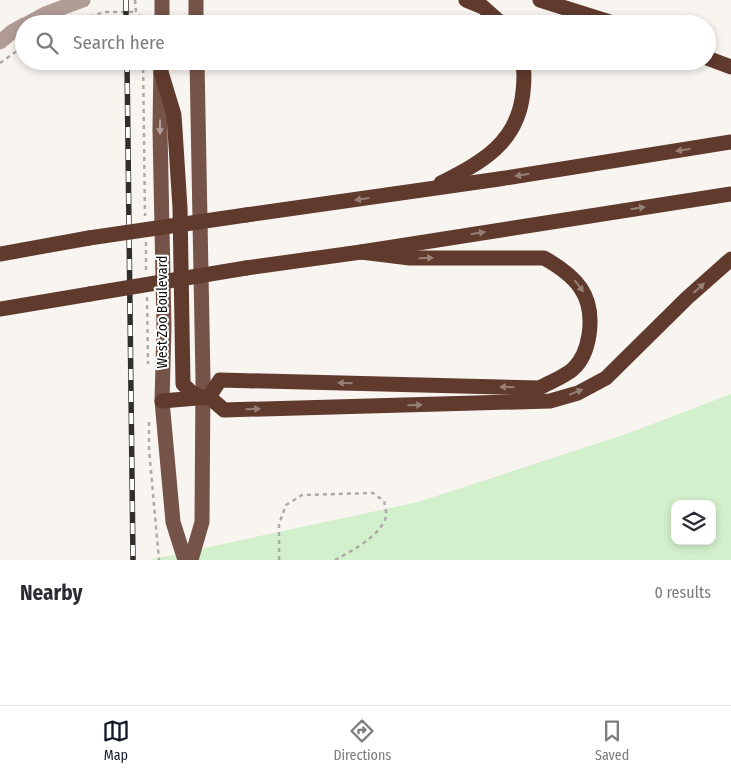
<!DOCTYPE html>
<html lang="en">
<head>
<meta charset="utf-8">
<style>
  :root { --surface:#fff; --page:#f7f7f7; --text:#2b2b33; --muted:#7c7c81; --line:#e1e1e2; --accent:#111827 }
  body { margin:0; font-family:"Fira Sans Condensed",sans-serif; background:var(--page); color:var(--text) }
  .controls { position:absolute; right:15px; bottom:15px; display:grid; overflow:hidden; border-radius:10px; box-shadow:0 2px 8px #0003 }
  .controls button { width:45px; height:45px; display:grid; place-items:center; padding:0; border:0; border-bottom:1px solid var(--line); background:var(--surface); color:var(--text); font:25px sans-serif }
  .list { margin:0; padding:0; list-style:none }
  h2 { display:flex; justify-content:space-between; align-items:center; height:65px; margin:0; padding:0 20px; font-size:21px }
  h2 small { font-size:16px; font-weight:400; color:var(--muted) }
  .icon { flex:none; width:28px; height:28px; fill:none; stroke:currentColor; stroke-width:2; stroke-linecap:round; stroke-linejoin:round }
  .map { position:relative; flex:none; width:731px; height:560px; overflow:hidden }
  .search { position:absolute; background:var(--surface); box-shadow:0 2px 8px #0003; left:15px; right:15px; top:15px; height:55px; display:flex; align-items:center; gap:12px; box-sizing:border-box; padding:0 18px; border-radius:28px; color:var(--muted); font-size:19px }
  .sheet { height:145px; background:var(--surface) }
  nav { display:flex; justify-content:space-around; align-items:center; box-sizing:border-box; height:70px; border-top:1px solid var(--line); background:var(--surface); font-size:14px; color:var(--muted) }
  nav a { display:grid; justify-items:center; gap:2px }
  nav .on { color:var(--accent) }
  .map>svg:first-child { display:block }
  .green { fill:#d3f0cc; fill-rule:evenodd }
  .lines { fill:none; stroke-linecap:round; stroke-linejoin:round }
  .path { stroke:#adaaa7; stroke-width:2.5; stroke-dasharray:4 4; stroke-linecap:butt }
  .minor { stroke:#b09c95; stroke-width:15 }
  .major { stroke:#755348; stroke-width:15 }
  .highway { stroke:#5f3a2d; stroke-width:15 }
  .rail-casing { stroke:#312f2d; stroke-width:5.5 }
  .rail { stroke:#fff; stroke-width:4; stroke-dasharray:11; stroke-linecap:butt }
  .highway-bridge { stroke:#5f3a2d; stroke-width:15 }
  .oneway { fill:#b3a09a }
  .oneway2 { fill:#977f76 }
  .labels { text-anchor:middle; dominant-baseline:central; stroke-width:4; stroke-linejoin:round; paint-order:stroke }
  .street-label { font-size:14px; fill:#0d0c0a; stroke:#fff }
</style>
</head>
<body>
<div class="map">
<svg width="731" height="560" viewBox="0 0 731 560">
  <rect width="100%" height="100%" fill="#f8f4f0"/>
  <path class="green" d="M731 394V560H149L418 502 629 433ZM675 504H712V541H675Z"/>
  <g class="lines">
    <g class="path">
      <polyline points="135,0 136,12 142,18 142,24"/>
      <polyline points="67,24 104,12 136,12"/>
      <polyline points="143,61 145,216"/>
      <polyline points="0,63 24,46"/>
      <polyline points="146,242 146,271"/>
      <polyline points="147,297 148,364"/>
      <polyline points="149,422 149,449 159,560"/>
      <path d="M279 560V524L286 505 302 495 373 493 384 501C385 506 387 513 386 517 379 537 353 550 335 560"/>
    </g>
    <g class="minor">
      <polyline points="27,24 45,14 83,0"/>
      <polyline points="0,42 13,31 24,25"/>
    </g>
    <g class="major">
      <polyline points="196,0 196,24"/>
      <polyline points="162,24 162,0"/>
      <polyline points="161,61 160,129 164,328 162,401 173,522 185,560"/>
      <polyline points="191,560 202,522 203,379 197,61"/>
    </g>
    <g class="highway">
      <polyline points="466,0 483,7 502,24"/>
      <polyline points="540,0 616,24"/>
      <polyline points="707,58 731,67"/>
      <polyline points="161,72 174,115 175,130 180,208 183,384 191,392 203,398"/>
      <path d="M441 183C482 162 518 143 523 92 524 83 525 71 522 61"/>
      <polyline points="246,215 499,179 731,142"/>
      <polyline points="0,254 89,238"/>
      <polyline points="246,268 361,252 731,194"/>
      <polyline points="0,309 90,294"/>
      <path d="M209 397 220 380 539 388C548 383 566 376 573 369 583 360 587 348 589 335 595 295 576 276 544 258H410L361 252"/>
      <polyline points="162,401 209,397 224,410 550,401 578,393 606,378 687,298 731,259"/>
    </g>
    <defs>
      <g id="rail">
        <polyline points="126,0 126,24"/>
        <polyline points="127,61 133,560"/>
      </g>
    </defs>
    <use href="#rail" class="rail-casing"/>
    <use href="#rail" class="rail"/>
    <g class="highway-bridge">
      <polyline points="89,238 246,215"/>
      <polyline points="90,294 246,268"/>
    </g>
  </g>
  <defs><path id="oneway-solid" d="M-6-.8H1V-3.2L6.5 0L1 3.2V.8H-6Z" transform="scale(1.25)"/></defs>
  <use class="oneway" href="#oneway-solid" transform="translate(160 127) rotate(90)"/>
  <g class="oneway2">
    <use href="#oneway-solid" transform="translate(683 150) rotate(171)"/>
    <use href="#oneway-solid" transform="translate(522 175) rotate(171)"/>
    <use href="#oneway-solid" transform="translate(362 199) rotate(172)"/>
    <use href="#oneway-solid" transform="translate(638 208) rotate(-9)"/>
    <use href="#oneway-solid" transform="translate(478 233) rotate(-9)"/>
    <use href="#oneway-solid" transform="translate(426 258) rotate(-1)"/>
    <use href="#oneway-solid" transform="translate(579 286) rotate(53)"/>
    <use href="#oneway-solid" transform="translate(699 288) rotate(-42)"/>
    <use href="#oneway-solid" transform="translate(345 383) rotate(-179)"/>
    <use href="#oneway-solid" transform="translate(507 387) rotate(-179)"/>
    <use href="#oneway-solid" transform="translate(576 392) rotate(-22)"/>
    <use href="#oneway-solid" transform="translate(415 405) rotate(-1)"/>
    <use href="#oneway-solid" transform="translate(253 409) rotate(-1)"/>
  </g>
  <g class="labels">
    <g class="street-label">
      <text transform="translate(162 312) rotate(-90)">West Zoo Boulevard</text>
    </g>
  </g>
</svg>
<div class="controls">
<button><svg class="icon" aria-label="layers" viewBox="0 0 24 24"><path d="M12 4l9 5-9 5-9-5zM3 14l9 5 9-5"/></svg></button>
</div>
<div class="search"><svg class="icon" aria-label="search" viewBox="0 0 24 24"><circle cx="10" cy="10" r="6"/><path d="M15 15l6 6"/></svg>Search here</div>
</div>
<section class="sheet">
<h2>Nearby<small>0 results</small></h2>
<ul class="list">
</ul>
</section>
<nav>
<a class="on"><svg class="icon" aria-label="map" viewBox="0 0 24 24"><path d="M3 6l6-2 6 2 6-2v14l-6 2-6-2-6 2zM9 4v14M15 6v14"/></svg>Map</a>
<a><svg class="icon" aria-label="directions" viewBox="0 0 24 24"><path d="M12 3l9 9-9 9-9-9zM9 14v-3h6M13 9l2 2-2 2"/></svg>Directions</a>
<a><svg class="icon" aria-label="saved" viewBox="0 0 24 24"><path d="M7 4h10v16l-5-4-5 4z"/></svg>Saved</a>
</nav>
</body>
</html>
